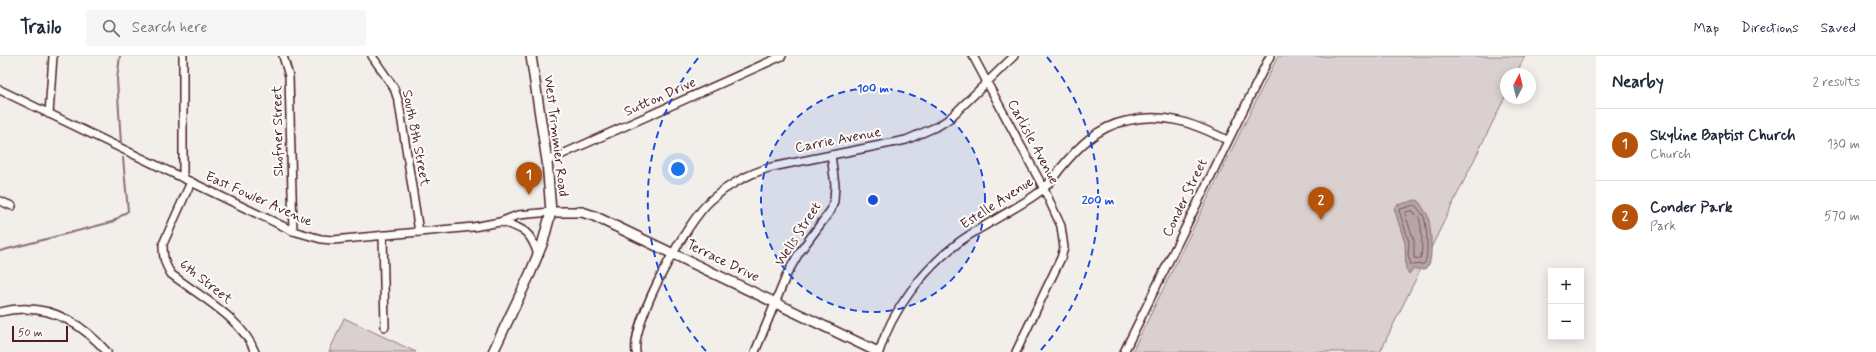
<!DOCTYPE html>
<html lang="en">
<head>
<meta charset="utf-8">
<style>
  :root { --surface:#fff; --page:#f6f6f7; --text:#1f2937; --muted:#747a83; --line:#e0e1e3; --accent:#b45309 }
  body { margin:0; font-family:Mynerve,sans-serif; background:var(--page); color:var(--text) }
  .controls { position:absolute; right:12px; bottom:12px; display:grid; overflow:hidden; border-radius:0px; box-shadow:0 2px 10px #0003 }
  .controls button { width:36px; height:36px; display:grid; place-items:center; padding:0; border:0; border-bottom:1px solid var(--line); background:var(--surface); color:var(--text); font:20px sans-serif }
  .compass { position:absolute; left:1500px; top:12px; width:36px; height:36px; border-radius:50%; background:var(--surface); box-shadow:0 2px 10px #0003; rotate:7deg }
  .scale { position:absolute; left:12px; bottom:10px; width:56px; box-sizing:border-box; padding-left:4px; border:2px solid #4a1f2b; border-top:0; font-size:11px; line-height:14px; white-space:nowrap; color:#4a1f2b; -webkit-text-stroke:3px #fdfcf7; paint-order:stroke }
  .you { position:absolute; left:678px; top:113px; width:14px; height:14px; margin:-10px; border:3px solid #fff; border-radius:50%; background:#1a73e8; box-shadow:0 0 0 6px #1a73e833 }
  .badge { display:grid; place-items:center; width:26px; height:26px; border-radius:50%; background:var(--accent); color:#fff; font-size:13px; font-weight:700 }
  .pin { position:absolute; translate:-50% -33px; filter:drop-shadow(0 1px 2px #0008) }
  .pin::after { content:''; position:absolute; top:21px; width:14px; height:12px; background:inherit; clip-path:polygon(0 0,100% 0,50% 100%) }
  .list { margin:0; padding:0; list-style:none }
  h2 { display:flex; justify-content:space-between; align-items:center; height:52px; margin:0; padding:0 16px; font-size:17px }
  h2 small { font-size:13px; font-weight:400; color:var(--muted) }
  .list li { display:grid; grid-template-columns:26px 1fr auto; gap:12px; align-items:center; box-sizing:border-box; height:72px; padding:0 16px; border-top:1px solid var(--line) }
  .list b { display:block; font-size:15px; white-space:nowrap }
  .list p { margin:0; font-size:13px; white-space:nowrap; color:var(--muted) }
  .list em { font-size:13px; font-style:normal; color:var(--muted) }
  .icon { flex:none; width:22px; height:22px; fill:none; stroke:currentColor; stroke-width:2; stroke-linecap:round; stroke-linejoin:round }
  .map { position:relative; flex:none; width:1596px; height:296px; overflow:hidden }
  header { display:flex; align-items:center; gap:24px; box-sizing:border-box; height:56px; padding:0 20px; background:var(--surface); border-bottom:1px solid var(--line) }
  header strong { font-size:19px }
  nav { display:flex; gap:22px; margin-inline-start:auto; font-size:14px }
  .search { width:280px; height:36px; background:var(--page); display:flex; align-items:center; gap:10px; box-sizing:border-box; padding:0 14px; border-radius:0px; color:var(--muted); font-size:15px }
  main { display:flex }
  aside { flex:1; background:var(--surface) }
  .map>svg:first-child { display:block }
  .green { fill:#d9d0cf; stroke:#92787d }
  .water { fill:#b7a5a6; stroke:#8b6f75 }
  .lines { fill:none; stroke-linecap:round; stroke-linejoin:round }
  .shore { stroke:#76555c; stroke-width:1 }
  .stream { stroke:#8b6f75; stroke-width:2 }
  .minor-casing { stroke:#4a1f2b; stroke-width:10 }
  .tertiary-casing { stroke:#4a1f2b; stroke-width:12 }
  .minor { stroke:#fdfcf7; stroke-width:7 }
  .tertiary { stroke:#fdfcf7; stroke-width:9 }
  .ring { fill:none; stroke:#1d4ed8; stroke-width:2; stroke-dasharray:7 5 }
  .labels { text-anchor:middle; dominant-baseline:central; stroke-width:4; stroke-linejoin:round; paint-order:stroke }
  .street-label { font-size:14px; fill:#4a1f2b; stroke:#fdfcf7 }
  .centre { fill:#1d4ed8; stroke:#fdfcf7; stroke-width:2 }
  .ring-label { font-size:12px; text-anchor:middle; font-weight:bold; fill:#1d4ed8; stroke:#fdfcf7; stroke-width:4; stroke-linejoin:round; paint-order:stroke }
</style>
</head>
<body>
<header>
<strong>Trailo</strong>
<div class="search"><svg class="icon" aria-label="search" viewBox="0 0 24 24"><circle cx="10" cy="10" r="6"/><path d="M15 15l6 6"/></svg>Search here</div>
<nav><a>Map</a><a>Directions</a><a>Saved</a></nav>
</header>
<main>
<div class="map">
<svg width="1596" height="296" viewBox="0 0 1596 296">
  <rect width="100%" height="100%" fill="#f2efeb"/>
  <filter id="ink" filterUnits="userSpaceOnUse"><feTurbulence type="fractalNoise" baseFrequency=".025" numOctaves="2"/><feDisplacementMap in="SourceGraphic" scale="8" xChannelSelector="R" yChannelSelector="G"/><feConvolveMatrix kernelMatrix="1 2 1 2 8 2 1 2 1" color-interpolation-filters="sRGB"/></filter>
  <g filter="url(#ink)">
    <g class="green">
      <polygon points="1278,0 1525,0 1516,18 1506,18 1506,39 1380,296 1132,296"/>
      <polygon points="344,262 416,296 329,296"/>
    </g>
    <path class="water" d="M1416 144 1419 145C1420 148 1426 156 1427 158 1431 166 1433 200 1429 208 1428 210 1426 211 1425 213H1413L1409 218 1406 213 1405 187 1394 152 1397 149Z"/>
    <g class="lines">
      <g class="shore">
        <path d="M1415 149C1418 153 1422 157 1424 161 1427 170 1429 202 1424 208L1411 209 1408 198 1409 186 1399 154Z"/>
        <path d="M1413 155C1414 158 1417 160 1419 162 1422 167 1423 199 1420 203L1414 202V185L1405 158 1406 156Z"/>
      </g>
      <g class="stream">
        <polyline points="120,0 117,23 121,88"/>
        <polyline points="0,195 112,166 128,155 123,102"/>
      </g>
      <defs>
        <g id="minor">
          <polyline points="183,0 183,122"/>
          <polyline points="283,0 289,20 293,175"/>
          <polyline points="372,0 394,32 399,47 419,176"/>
          <polyline points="973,0 1044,133 1061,170 1064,192 1061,202 1016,296"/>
          <polyline points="0,34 293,175 321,183 333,184 473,171 500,166 518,159 551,156"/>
          <polyline points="49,58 53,0"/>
          <polyline points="547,105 782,0"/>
          <path d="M191 126 163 188C163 200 164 207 171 218 198 239 242 262 255 296"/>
          <polyline points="0,145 12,150"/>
          <path d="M501 166C524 172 531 176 538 199"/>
          <polyline points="383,179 385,271"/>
          <path d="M0 256C44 245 79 264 107 296"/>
          <path d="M636 296C631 265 687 165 711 144 728 129 750 117 772 111L906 84 938 70 949 63 1014 0"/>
          <polyline points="755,296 787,218 799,197 831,154 834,145 835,129 831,99"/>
          <path d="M879 296C892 254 923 214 958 187 968 179 980 173 991 166 1005 157 1033 143 1044 132 1050 127 1055 120 1060 113 1078 91 1097 71 1126 65 1165 56 1193 67 1227 84"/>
          <polyline points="1124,296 1270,0"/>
        </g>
        <g id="tertiary">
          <polyline points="551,156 582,156 594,160 878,296"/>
          <polyline points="493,296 530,218 543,186 551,156 547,105 531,0"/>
        </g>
      </defs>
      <use href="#minor" class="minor-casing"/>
      <use href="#tertiary" class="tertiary-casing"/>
      <use href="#minor" class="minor"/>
      <use href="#tertiary" class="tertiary"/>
    </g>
  </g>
  <circle cx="873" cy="144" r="112" fill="#1d4ed8" fill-opacity=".12"/>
  <g class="ring">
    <circle cx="873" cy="144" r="112"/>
    <path d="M706 295A225 225 0 0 1 699 1M1047 1A225 225 0 0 1 1040 295"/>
  </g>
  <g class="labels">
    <g class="street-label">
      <text transform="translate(660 41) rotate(-24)">Sutton Drive</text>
      <text transform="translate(278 75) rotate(-91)">Shofner Street</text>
      <text transform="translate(556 80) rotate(83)">West Trimmier Road</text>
      <text transform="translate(416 82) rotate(79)">South 8th Street</text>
      <text transform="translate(838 84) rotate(-11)">Carrie Avenue</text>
      <text transform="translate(1033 86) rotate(62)">Carlisle Avenue</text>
      <text transform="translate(1185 142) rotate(-64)">Conder Street</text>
      <text transform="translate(259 143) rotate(24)">East Fowler Avenue</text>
      <text transform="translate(997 147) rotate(-33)">Estelle Avenue</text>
      <text transform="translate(798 178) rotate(-57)">Wells Street</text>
      <text transform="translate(723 205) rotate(26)">Terrace Drive</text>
      <text transform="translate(206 226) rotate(38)">6th Street</text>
    </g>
  </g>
  <circle cx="873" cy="144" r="6" class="centre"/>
  <g class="ring-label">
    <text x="873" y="36">100 m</text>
    <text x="1098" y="148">200 m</text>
  </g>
</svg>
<div class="controls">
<button>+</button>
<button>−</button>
</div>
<svg class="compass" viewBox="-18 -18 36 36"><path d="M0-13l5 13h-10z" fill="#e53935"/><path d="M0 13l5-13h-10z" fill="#747a83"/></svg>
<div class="scale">50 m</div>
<div class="you"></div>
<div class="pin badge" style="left:529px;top:139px">1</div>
<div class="pin badge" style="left:1321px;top:164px">2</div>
</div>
<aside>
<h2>Nearby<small>2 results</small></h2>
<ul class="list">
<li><span class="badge">1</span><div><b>Skyline Baptist Church</b><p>Church</p></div><em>130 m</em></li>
<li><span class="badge">2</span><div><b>Conder Park</b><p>Park</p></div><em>570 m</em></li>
</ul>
</aside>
</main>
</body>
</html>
